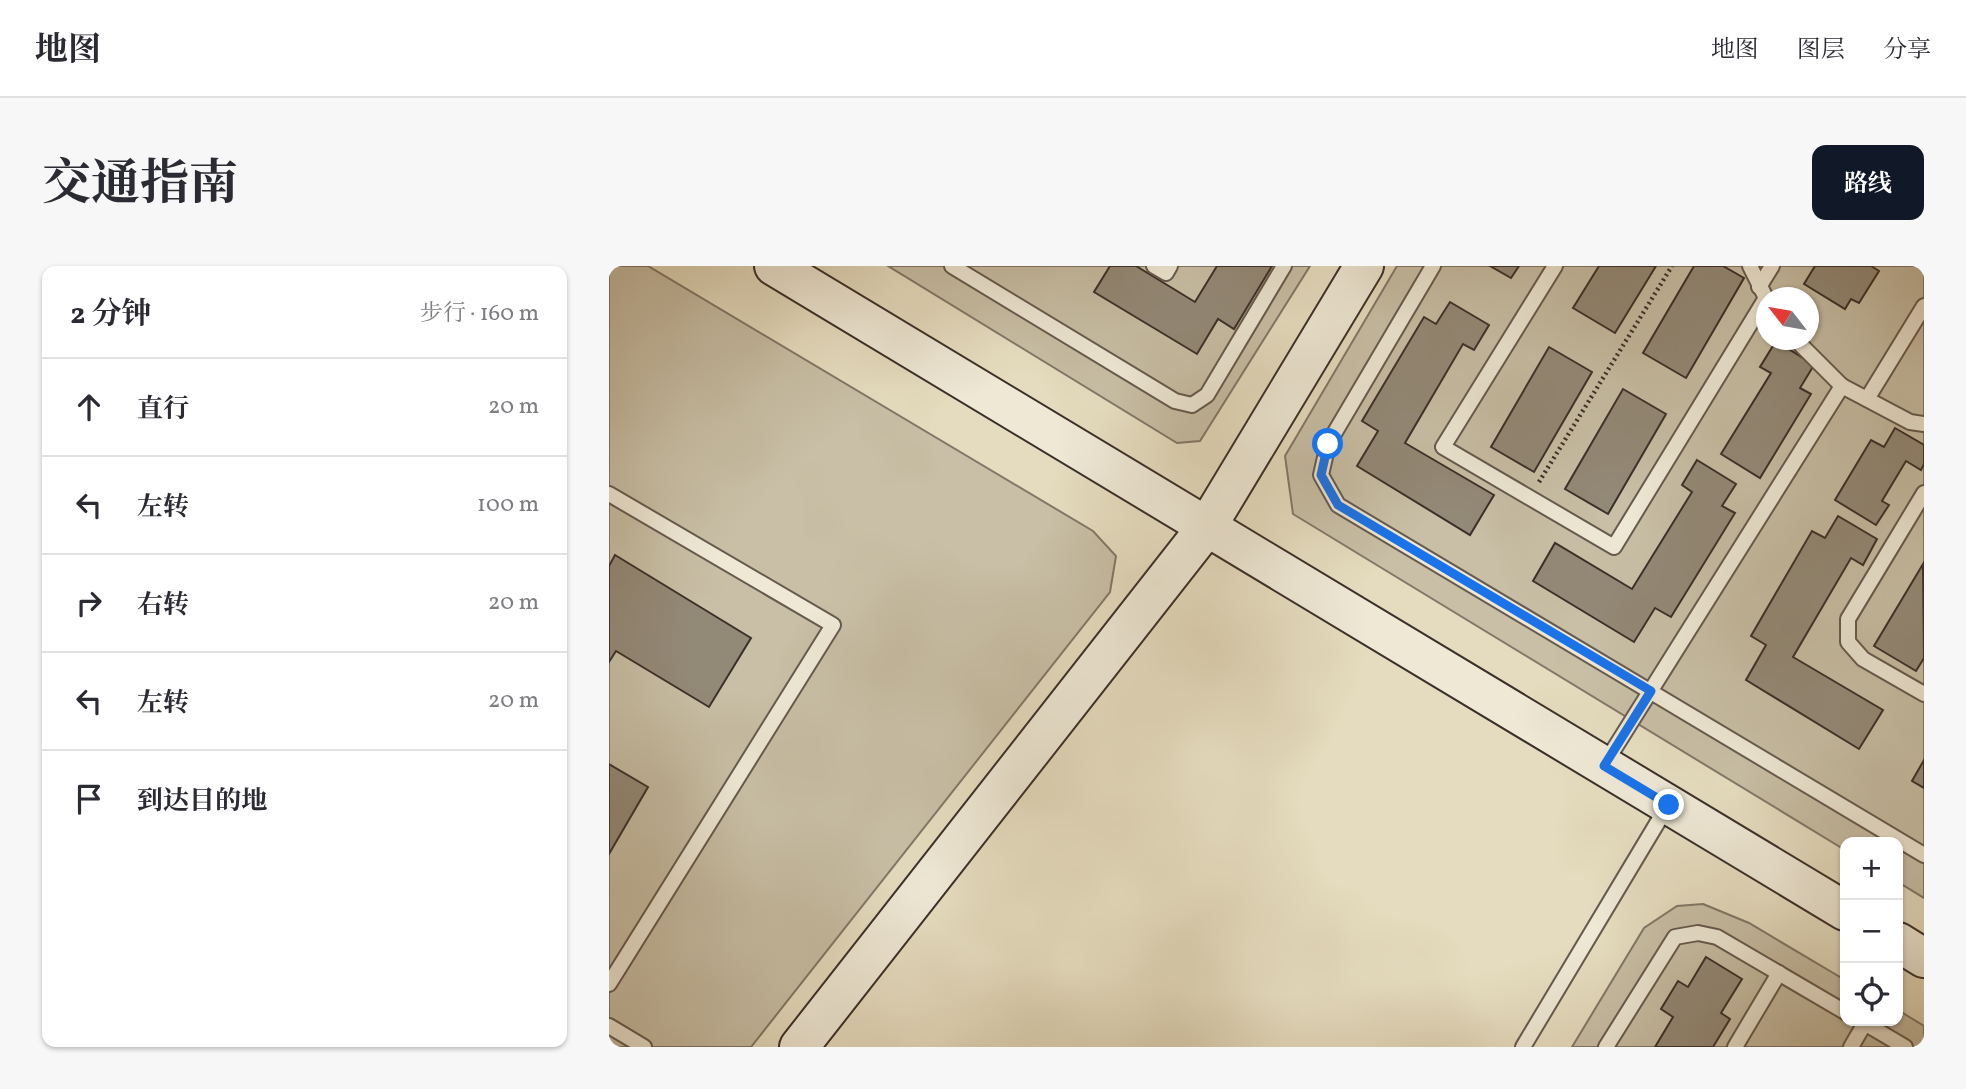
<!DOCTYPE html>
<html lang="zh">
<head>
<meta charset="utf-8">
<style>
  :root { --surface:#fff; --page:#f7f7f7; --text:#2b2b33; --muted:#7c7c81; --line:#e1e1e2; --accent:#111827 }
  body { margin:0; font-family:Vollkorn,"Noto Serif SC",serif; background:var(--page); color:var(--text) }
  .controls { position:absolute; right:21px; bottom:21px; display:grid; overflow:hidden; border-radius:14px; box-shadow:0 2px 5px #0004 }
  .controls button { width:63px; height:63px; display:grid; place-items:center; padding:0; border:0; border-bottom:2px solid var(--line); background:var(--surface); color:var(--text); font:35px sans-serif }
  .compass { position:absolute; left:1147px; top:21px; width:63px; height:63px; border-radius:50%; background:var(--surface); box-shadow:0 2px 5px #0004; rotate:301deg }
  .stop { position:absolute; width:21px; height:21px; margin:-16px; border:5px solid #1a73e8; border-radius:50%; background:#fff }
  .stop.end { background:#1a73e8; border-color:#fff; box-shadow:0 2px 7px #0008 }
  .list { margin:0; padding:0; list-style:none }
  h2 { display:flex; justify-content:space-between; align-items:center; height:91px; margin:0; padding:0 28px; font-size:30px }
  h2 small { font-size:23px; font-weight:400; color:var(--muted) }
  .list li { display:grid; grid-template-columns:46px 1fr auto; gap:21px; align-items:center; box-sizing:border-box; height:98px; padding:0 28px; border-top:2px solid var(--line) }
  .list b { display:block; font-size:26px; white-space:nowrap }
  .list em { font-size:23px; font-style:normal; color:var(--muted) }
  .icon { flex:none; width:38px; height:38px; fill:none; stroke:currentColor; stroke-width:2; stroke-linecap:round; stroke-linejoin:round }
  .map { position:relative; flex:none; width:1315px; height:781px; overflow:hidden; border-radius:14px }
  header { display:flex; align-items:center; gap:42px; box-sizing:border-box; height:98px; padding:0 35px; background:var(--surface); border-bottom:2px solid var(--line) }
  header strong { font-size:33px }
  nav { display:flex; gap:38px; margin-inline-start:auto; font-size:24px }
  .intro { display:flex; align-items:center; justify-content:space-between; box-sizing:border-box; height:168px; padding:0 42px }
  h1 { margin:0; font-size:49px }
  .button { padding:18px 32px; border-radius:14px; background:var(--accent); color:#fff; font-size:24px; font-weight:700 }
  main { display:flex; gap:42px; padding:0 42px }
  aside { flex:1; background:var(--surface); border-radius:14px; box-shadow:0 2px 5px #0004 }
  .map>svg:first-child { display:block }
  .green { fill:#c8bfa6; stroke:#827768; stroke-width:2; fill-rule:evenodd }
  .building { fill:#938977; stroke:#3b2f29; stroke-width:2 }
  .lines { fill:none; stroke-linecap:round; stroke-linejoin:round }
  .lane-casing { stroke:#665a4e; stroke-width:18 }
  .secondary-casing { stroke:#3b2f29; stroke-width:42 }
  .path { stroke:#3b2f29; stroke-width:4.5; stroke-dasharray:2 3.5; stroke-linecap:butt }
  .lane { stroke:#eee8d5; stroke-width:14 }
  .secondary { stroke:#eee8d5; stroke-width:38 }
  .route { stroke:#1a73e8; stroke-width:9 }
</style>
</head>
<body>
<header>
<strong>地图</strong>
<nav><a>地图</a><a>图层</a><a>分享</a></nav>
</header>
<div class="intro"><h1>交通指南</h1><a class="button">路线</a></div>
<main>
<aside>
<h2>2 分钟<small>步行 · 160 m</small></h2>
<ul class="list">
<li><svg class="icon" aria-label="ahead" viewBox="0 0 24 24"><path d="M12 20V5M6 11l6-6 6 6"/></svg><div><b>直行</b></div><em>20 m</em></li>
<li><svg class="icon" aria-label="left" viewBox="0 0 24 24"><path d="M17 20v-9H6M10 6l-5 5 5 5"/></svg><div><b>左转</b></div><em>100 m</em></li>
<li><svg class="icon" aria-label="right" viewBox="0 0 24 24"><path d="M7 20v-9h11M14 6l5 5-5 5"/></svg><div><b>右转</b></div><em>20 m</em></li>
<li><svg class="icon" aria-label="left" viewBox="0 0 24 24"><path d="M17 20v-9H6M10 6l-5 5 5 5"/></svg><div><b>左转</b></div><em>20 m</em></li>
<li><svg class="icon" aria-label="arrive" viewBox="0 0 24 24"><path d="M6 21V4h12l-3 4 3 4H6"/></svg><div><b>到达目的地</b></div></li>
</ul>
</aside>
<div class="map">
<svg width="1315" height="781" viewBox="0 0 1315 781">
  <rect width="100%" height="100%" fill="#e5dcbf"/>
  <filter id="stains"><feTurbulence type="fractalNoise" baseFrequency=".00286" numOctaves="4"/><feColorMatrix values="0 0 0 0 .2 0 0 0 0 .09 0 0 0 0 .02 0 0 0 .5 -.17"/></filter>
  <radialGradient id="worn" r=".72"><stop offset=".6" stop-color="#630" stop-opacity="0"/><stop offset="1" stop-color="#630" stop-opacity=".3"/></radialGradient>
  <g class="green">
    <polygon points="0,0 39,0 484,265 507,290 501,326 142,781 0,781"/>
    <polygon points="279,0 701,0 591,175 568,177"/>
    <path d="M788 0H1315V632L1289 616V576H1236V584L684 248 676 190ZM1157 32H1199V74H1157Z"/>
    <polygon points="1094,638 1140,657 1236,714 1236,755 1289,755 1289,744 1315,760 1315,781 963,781 1035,662 1068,640"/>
  </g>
  <g class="building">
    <polygon points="501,0 527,0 586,36 608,0 663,0 625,63 609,53 588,88 485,26"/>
    <polygon points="881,0 910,0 902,12"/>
    <polygon points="990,0 1047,0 1006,67 964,42"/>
    <polygon points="1085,0 1114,0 1135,12 1077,112 1034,87"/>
    <polygon points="1206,0 1262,0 1270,5 1250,37 1242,33 1236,43 1195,18"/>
    <polygon points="841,36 880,59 865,84 854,78 796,177 885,229 861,269 748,200 769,165 753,155 815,51 827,58"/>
    <polygon points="1167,75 1205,99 1191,122 1202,128 1151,212 1112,188 1162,107 1151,101"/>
    <polygon points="940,81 983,106 925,206 882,181"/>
    <polygon points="1014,123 1057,148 999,248 956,223"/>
    <polygon points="1286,162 1315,179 1315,198 1312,204 1297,195 1273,235 1280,239 1267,259 1226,234 1262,174 1275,181"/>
    <polygon points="1088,194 1127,218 1113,240 1126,247 1062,351 1046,342 1025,376 924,315 946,277 1023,323 1083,226 1073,219"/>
    <polygon points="1229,250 1268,273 1254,299 1242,292 1184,391 1274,444 1250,483 1137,414 1157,379 1142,370 1203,265 1216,272"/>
    <polygon points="6,289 142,372 100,441 7,385 0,396 0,300"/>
    <polygon points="1314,298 1315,392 1307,405 1265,380"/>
    <polygon points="1315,494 1315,522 1303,515"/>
    <polygon points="0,498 39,521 0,588"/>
    <polygon points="1097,691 1133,713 1112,747 1121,753 1104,781 1046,781 1064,751 1052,743 1069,715 1079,721"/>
  </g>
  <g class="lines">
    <defs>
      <g id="lane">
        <polyline points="343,0 566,135 583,139 598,129 675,0"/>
        <polyline points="545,0 557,7 561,0"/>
        <polyline points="824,0 719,178 712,209 729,239 1315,589"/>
        <polyline points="946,0 834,181 1005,281 1157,32 1141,0"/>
        <polyline points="1150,21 1163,0"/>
        <polyline points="1187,74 1233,120"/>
        <polyline points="1258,133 1315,40"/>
        <polyline points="1315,227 1239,353 1239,376 1254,393 1315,428"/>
        <polyline points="0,228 224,359 0,718"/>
        <polyline points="995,499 1233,120 1301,156 1315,158"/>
        <polyline points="1252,755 1296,781"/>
        <polyline points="0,760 35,781"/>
        <polyline points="914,781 1059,539"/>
        <polyline points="997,781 1066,671 1089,667 1108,671 1236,746"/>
        <polyline points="1126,781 1170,707"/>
        <polyline points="1242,781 1256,757"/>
      </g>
      <g id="secondary">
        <polyline points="165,0 1236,645"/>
        <polyline points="1289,676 1315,692"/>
        <polyline points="190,781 597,262 755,0"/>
      </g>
    </defs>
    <use href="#lane" class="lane-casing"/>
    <use href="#secondary" class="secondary-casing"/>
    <polyline class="path" points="930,216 1063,0"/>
    <use href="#lane" class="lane"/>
    <use href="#secondary" class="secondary"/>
  </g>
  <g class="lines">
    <polyline class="route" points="719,178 712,209 729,239 1042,425 995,500 1060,539"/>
  </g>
  <rect width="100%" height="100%" filter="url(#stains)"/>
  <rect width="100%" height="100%" fill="url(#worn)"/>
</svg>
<div class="controls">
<button>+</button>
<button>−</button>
<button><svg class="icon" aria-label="locate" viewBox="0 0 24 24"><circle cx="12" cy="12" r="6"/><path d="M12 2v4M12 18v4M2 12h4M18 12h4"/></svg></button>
</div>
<svg class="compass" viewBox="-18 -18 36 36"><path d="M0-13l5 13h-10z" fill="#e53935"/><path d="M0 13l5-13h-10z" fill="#7c7c81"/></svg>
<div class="stop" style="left:719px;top:178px"></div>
<div class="stop end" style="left:1060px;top:539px"></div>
</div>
</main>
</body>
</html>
